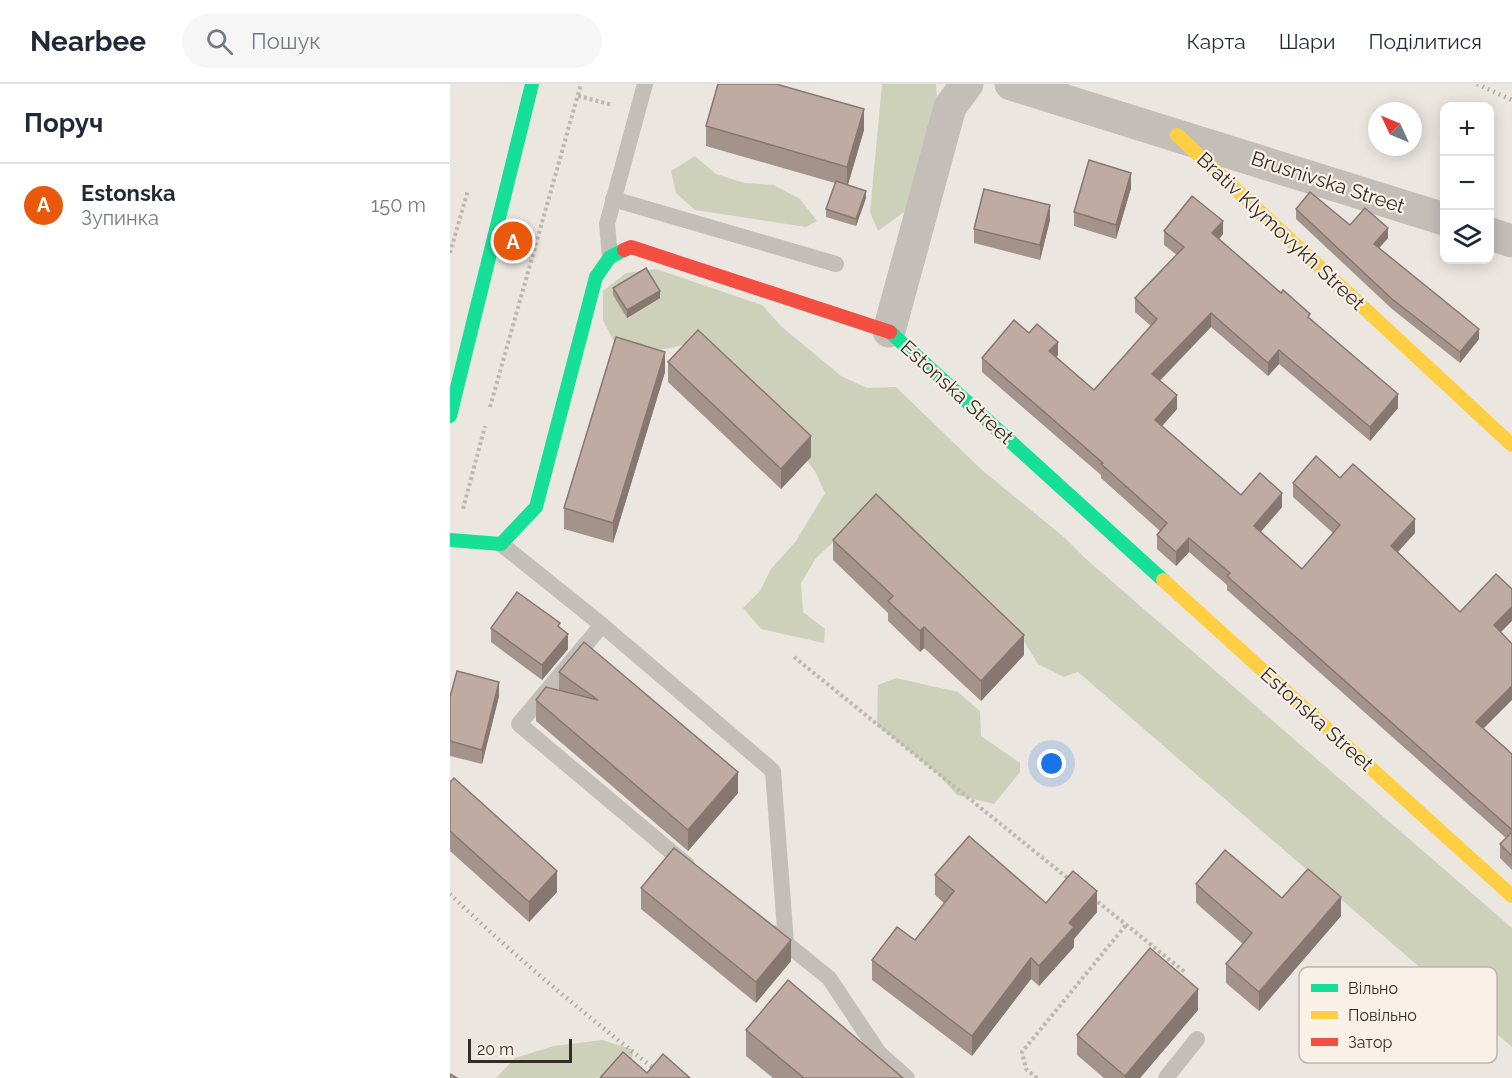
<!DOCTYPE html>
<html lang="uk">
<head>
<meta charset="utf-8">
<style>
  :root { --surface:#fff; --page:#f6f6f7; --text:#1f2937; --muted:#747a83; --line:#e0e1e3; --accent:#ea580c }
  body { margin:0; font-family:Raleway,sans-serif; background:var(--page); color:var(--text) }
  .controls { position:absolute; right:18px; top:18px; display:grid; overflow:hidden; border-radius:12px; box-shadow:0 3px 15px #0003 }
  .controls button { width:54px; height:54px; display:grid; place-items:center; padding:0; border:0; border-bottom:2px solid var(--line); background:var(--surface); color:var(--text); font:30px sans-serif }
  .compass { position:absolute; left:918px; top:18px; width:54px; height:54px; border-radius:50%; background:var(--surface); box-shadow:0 3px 15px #0003; rotate:314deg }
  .scale { position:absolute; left:18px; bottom:15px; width:104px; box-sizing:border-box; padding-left:6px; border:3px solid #352c27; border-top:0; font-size:16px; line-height:21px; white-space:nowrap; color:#352c27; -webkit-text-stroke:4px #f9f0e7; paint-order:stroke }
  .you { position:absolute; left:602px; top:680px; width:21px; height:21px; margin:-15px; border:4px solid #fff; border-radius:50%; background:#1a73e8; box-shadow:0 0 0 9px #1a73e833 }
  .badge { display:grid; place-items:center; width:39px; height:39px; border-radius:50%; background:var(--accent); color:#fff; font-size:20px; font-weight:700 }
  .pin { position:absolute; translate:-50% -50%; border:3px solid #fff; box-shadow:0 2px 6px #0006 }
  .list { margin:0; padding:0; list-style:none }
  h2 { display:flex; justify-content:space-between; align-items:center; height:78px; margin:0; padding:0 24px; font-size:26px }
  h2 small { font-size:20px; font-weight:400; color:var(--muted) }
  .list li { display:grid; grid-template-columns:39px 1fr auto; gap:18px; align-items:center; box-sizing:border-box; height:84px; padding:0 24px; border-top:2px solid var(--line) }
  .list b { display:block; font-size:22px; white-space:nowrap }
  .list p { margin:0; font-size:20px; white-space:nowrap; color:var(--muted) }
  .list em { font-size:20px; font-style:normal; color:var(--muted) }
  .icon { flex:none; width:33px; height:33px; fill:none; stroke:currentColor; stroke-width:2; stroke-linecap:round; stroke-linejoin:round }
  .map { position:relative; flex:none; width:1062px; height:994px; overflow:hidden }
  header { display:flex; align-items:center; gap:36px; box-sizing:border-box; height:84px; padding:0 30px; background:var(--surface); border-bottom:2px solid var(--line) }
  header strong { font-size:28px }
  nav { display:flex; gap:33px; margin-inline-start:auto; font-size:21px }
  .search { width:420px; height:54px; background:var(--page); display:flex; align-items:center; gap:15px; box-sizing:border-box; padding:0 21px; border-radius:33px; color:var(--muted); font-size:22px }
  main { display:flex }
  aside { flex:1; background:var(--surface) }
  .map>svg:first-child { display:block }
  .green { fill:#cdd1ba }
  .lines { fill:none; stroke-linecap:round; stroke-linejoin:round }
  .path { stroke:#bdb7b2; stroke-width:4; stroke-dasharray:3 3; stroke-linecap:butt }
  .lane { stroke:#c4beb9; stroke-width:16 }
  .street { stroke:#c4beb9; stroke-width:33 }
  .fast { stroke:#16e098; stroke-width:14 }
  .slow { stroke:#ffcf43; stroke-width:14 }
  .jam { stroke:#f24e42; stroke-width:14 }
  .rail { stroke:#aca7a3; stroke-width:4.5; stroke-dasharray:1.5 4.5; stroke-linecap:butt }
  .wall { fill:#a4938b }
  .shaded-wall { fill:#867871 }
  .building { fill:#bfaba2; stroke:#867871; stroke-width:1.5 }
  .labels { text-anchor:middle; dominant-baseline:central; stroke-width:4.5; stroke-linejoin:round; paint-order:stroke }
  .street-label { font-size:20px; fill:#352c27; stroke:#f9f0e7 }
  .key { fill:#f9f0e7; stroke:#beb5ad; stroke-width:1.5 }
  .key-label { font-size:16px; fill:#352c27 }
</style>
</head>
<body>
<header>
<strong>Nearbee</strong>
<div class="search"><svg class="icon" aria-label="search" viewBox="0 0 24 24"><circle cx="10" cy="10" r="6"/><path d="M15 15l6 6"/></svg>Пошук</div>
<nav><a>Карта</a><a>Шари</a><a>Поділитися</a></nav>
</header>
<main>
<aside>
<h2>Поруч<small></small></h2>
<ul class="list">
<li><span class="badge">A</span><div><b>Estonska</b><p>Зупинка</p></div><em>150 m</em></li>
</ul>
</aside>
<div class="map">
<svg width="1062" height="994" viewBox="0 0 1062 994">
  <rect width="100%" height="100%" fill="#ece6e0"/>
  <g class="green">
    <polygon points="432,0 486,0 489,40 462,122 428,147 420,128"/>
    <polygon points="245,72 266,90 295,99 324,101 350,115 367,137 356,143 245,126 226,109 221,87"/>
    <path d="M206 185 312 221 332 243 391 292 417 304 446 303 532 386 615 454 636 475 1062 844V963L628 588 614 593 588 580 572 554 388 454 366 474 351 499 353 528 375 545 374 559 311 545 293 524 310 507 321 485 346 457 375 409 366 389 312 313 250 255C221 265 196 272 166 262L153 236V207L176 189Z"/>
    <polygon points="446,594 508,608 530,627 531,652 570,679 570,688 544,720 507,711 487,689 427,641 428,601"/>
    <polygon points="152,956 184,966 179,985 145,994 46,994 65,974 104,962"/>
  </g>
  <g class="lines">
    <g class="path">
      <polyline points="128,12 163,21"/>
      <polyline points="0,169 18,106"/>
      <polyline points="40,323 131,0"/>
      <polyline points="13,425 35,342"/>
      <polyline points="344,573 620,796"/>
      <polyline points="643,814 736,889"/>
      <polyline points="587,994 576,985 572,968 676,841"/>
    </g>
    <g class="lane">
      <polyline points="163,115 386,180"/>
      <polyline points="160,173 157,140 195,0"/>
      <polyline points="51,460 152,541"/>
      <polyline points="237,781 69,640 152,541 323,687 336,859"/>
      <polyline points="323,849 379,894 429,969 457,994"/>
      <polyline points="716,994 747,955"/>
    </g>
    <g class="street">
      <polyline points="561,0 994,135"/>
      <polyline points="1040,150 1062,157"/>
      <polyline points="439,247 500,23 517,0"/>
    </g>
    <g class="fast">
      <polyline points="440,248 713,496"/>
      <polyline points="0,332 82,0"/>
      <polyline points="0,456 51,460 86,423 146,193 160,173 174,166"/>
    </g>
    <g class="slow">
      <polyline points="727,51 1062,361"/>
      <polyline points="713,496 1062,812"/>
    </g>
    <polyline class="jam" points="174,166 181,163 440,248"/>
    <g class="rail">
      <polyline points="1027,0 1062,16"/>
      <path d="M0 810C68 876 141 935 216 994"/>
    </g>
  </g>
  <g class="wall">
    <polygon points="256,42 414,46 398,101 416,114 406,142 376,133 376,125 385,99 256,62"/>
    <polygon points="681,104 666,155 624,142 624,128"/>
    <polygon points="846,125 900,141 938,154 929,164 1029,255 1010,279 942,225 846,135"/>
    <polygon points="600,136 590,176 524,159 524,145"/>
    <polygon points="714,147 773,150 769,155 860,235 948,324 920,357 829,280 818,292 761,243 710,297 727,325 712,342 791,411 832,423 810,448 852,485 883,449 843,413 843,399 890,394 965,449 948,468 1010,528 1050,548 1033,644 1062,670 1062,786 1050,774 1050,760 1056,754 777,506 777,501 739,468 726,482 707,465 707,451 710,447 651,394 651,391 532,288 532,274 579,249 608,271 606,273 644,306 701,242 685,228 685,214 727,171 714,161"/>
    <polygon points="163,204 210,214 177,234 163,211"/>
    <polygon points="218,278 361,373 331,405 218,298"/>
    <polygon points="215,288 163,459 114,445 114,424"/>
    <polygon points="383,456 574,571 531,617 474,564 470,568 438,537 438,529 383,476"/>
    <polygon points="110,543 118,565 92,596 41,558 41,544"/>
    <polygon points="109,588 288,709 238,767 86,637 86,616 109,607"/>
    <polygon points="49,612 32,680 0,672 0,613"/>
    <polygon points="0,698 107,808 79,838 0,767"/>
    <polygon points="485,791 596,819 647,828 624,855 624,863 589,902 581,895 522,972 422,896 422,876 465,856 494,819 485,811"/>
    <polygon points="746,800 832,814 891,832 809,927 776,899 776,880 793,860 746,819"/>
    <polygon points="191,804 341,877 306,919 191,825"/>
    <polygon points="748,926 690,994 654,994 627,971 627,951"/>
    <polygon points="296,946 453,994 323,994 296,972"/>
  </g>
  <g class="shaded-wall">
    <polygon points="414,25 414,46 397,103 397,83"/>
    <polygon points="681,89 681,104 666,155 666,141"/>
    <polygon points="416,107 416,114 406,142 406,135"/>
    <polygon points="600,121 600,136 590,176 590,161"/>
    <polygon points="773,137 773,150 762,163 762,149"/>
    <polygon points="938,144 938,154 924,170 924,160"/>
    <polygon points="210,207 210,214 177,234 177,226"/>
    <polygon points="761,229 761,243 702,304 702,290"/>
    <polygon points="1029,245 1029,255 1010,279 1010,268"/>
    <polygon points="608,258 608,271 599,281 599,267"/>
    <polygon points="829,266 829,280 818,292 818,279"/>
    <polygon points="215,268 215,288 163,459 163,439"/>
    <polygon points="948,310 948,324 920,357 920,343"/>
    <polygon points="727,311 727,325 705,350 705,336"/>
    <polygon points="361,352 361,373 331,405 331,385"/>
    <polygon points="832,409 832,423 804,456 804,442"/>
    <polygon points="965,435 965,449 941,475 941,462"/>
    <polygon points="739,454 739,468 726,482 726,468"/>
    <polygon points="1062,523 1062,537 1044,555 1044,541"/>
    <polygon points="474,543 474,564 470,568 470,547"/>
    <polygon points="118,550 118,565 92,596 92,581"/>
    <polygon points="574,551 574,571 531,617 531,597"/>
    <polygon points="49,598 49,612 32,680 32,666"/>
    <polygon points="1062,602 1062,616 1026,652 1026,638"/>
    <polygon points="288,688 288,709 238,767 238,746"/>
    <polygon points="107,787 107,808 79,838 79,818"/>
    <polygon points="647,807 647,828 624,855 624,863 589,902 589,882 619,839"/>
    <polygon points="891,813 891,832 809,927 809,908"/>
    <polygon points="341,856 341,877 306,919 306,898"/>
    <polygon points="581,874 581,895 522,972 522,952"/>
    <polygon points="748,905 748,926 690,994 675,994 675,992"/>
  </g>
  <g class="building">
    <polygon points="268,0 326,0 414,25 397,83 256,42"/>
    <polygon points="639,76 681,89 666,141 624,128"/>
    <polygon points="386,97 416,107 406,135 376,125"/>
    <polygon points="534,105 600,121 590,161 524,145"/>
    <polygon points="860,108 900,141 915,124 938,144 924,160 1029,245 1010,268 942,215 846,125"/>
    <polygon points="742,112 773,137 762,149 831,209 833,206 860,230 858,233 948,310 920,343 829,266 818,279 761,229 702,290 727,311 705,336 791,411 810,389 832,409 804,442 852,485 890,441 843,399 866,372 890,394 903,380 965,435 941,462 1010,528 1046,490 1062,505 1062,523 1044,541 1062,560 1062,602 1026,638 1062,670 1062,746 777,492 780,489 739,454 726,468 707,451 717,439 651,380 653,379 532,274 564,236 579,249 587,240 608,258 599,267 644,306 707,235 685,214 734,163 714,147"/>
    <polygon points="196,184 210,207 177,226 163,204"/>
    <polygon points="248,246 361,352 331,385 218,278"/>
    <polygon points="166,253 215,268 163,439 114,424"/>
    <polygon points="426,410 574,551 531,597 474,543 470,547 438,517 443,512 383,456"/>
    <polygon points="67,508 110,539 108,542 118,550 92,581 41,544"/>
    <polygon points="134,558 288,688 238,746 86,616 96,603 148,616 109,588"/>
    <polygon points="7,587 49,598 32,666 0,657 0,613"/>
    <polygon points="4,694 107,787 79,818 0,747 0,698"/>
    <polygon points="1062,748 1062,772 1050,760"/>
    <polygon points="519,752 596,819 623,787 647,807 619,839 624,843 589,882 581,874 522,952 422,876 447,843 465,856 504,807 485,791"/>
    <polygon points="224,764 341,856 306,898 191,804"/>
    <polygon points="775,766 832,814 858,785 891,813 809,908 776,880 802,849 746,800"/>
    <polygon points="700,864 748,905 675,992 627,951"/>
    <polygon points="338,896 453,994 354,994 296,946"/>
    <polygon points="173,968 197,989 213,970 240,994 150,994"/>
    <polygon points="0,990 7,994 0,994"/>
  </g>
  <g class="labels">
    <g class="street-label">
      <text transform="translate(878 98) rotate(18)">Brusnivska Street</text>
      <text transform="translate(831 147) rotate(43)">Brativ Klymovykh Street</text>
      <text transform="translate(507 308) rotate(42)">Estonska Street</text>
      <text transform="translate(867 635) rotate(42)">Estonska Street</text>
    </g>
  </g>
  <rect x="849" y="883" width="198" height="96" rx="9" class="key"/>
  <rect x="861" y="900" width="27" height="8" fill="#16e098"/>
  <rect x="861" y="927" width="27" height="8" fill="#ffcf43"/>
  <rect x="861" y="954" width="27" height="8" fill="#f24e42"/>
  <g class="key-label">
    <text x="898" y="910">Вільно</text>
    <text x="898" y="937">Повільно</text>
    <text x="898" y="964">Затор</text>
  </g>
</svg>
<div class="controls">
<button>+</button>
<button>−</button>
<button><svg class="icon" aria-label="layers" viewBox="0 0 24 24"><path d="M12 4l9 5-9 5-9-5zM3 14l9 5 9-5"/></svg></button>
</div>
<svg class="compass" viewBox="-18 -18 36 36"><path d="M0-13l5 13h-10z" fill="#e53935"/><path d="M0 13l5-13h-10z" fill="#747a83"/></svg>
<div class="scale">20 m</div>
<div class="you"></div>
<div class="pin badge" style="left:63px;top:157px">A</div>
</div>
</main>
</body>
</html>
